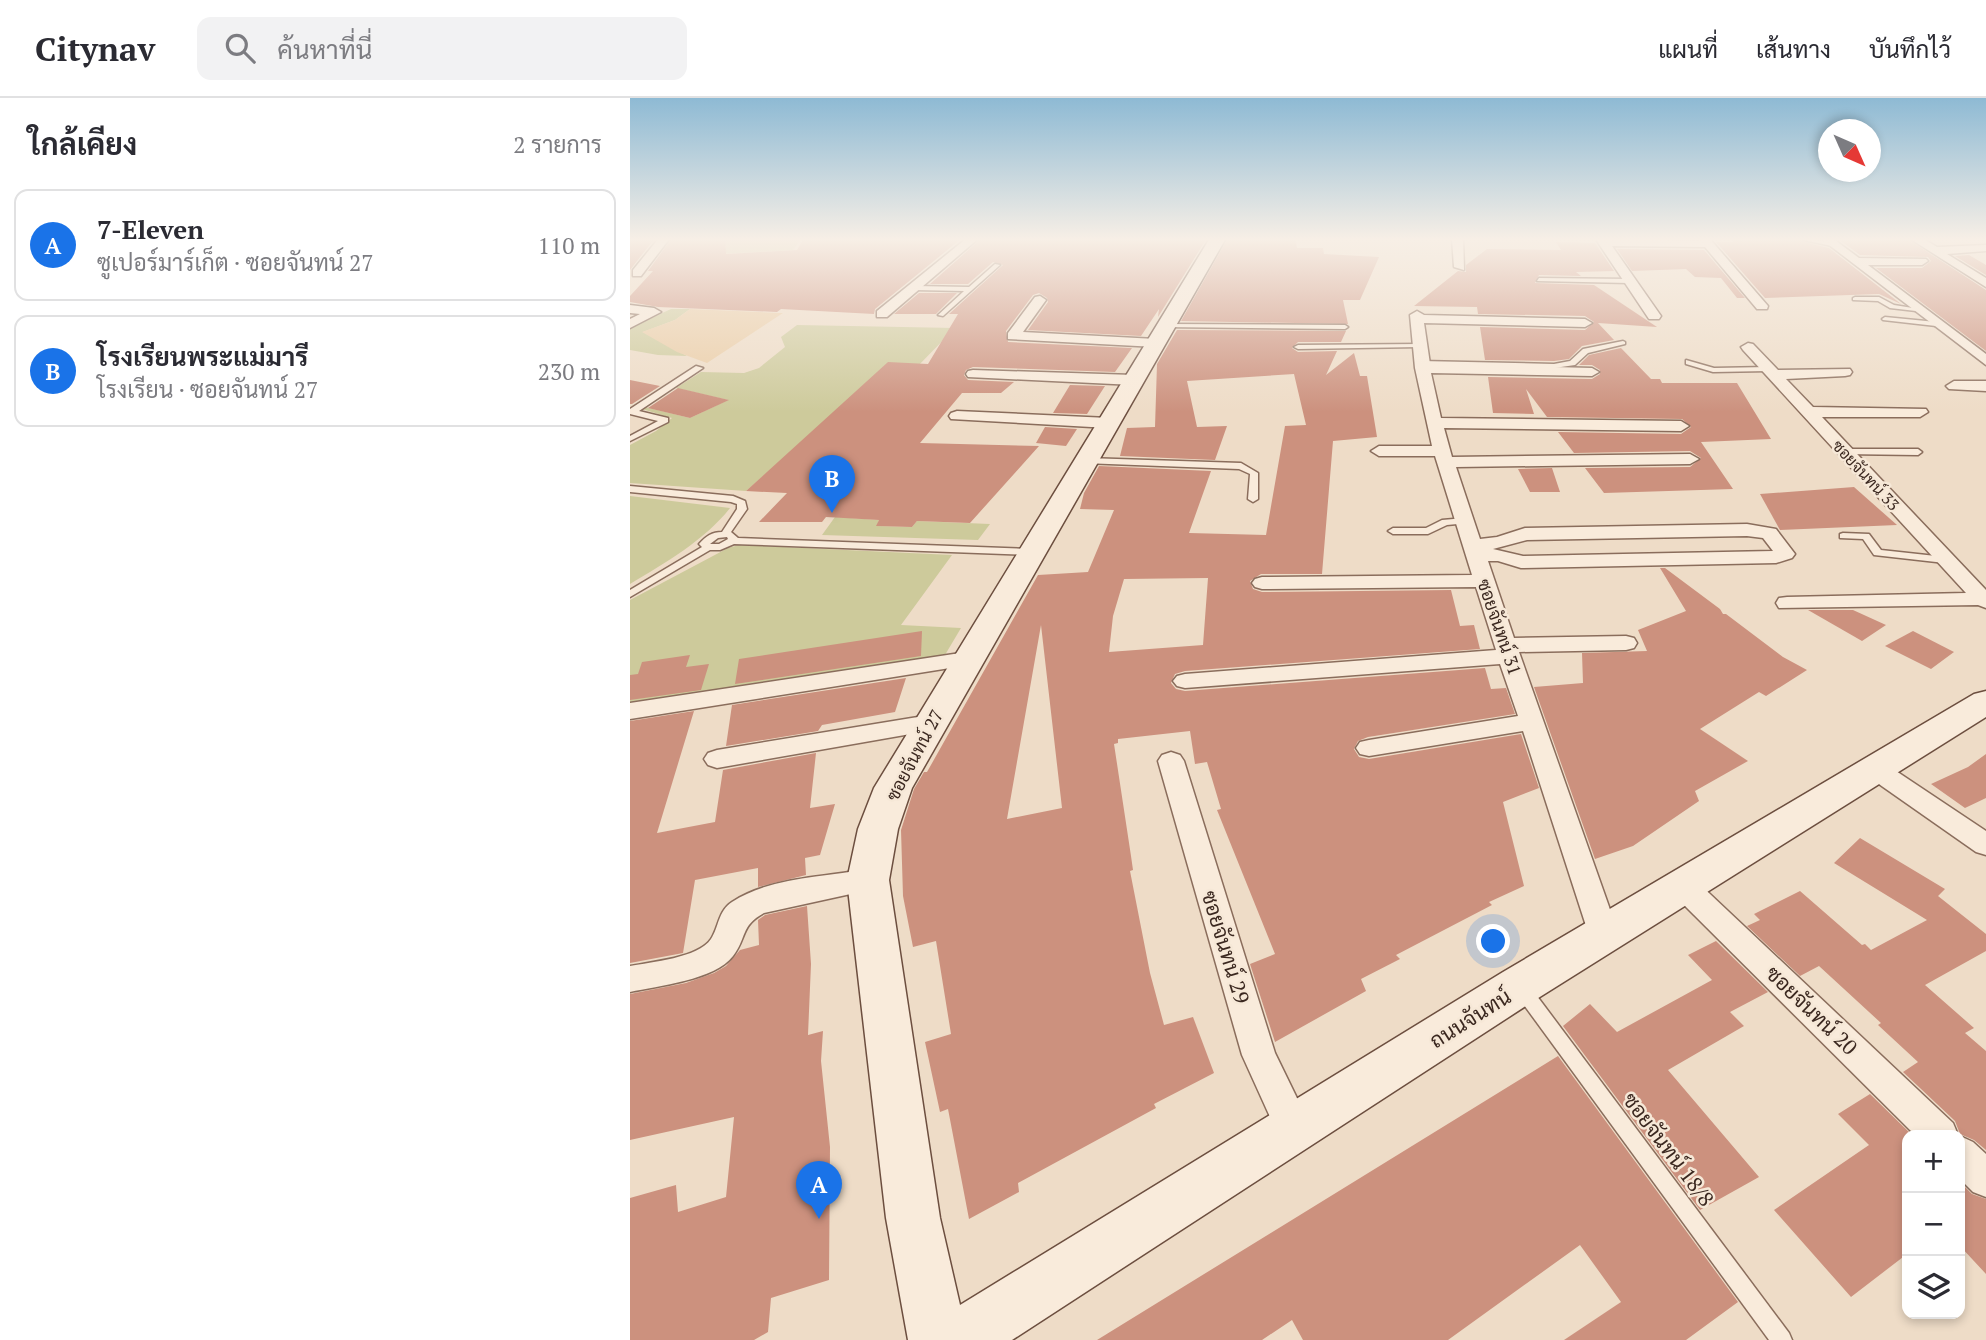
<!DOCTYPE html>
<html lang="th">
<head>
<meta charset="utf-8">
<style>
  :root { --surface:#fff; --page:#f2f2f3; --text:#2b2b33; --muted:#7c7c81; --line:#e1e1e2; --accent:#1a73e8 }
  body { margin:0; font-family:"PT Serif",Sarabun,serif; background:var(--page); color:var(--text) }
  .controls { position:absolute; right:21px; bottom:21px; display:grid; overflow:hidden; border-radius:14px; box-shadow:0 4px 10px #0003 }
  .controls button { width:63px; height:63px; display:grid; place-items:center; padding:0; border:0; border-bottom:2px solid var(--line); background:var(--surface); color:var(--text); font:35px sans-serif }
  .compass { position:absolute; left:1188px; top:21px; width:63px; height:63px; border-radius:50%; background:var(--surface); box-shadow:0 4px 10px #0003; rotate:135deg }
  .you { position:absolute; left:864px; top:844px; width:24px; height:24px; margin:-18px; border:5px solid #fff; border-radius:50%; background:#1a73e8; box-shadow:0 0 0 10px #1a73e833 }
  .badge { display:grid; place-items:center; width:46px; height:46px; border-radius:50%; background:var(--accent); color:#fff; font-size:23px; font-weight:700 }
  .pin { position:absolute; translate:-50% -58px; filter:drop-shadow(0 2px 4px #0008) }
  .pin::after { content:''; position:absolute; top:37px; width:24px; height:21px; background:inherit; clip-path:polygon(0 0,100% 0,50% 100%) }
  .list { margin:0; padding:0; list-style:none }
  h2 { display:flex; justify-content:space-between; align-items:center; height:91px; margin:0; padding:0 28px; font-size:30px }
  h2 small { font-size:23px; font-weight:400; color:var(--muted) }
  .list li { display:grid; grid-template-columns:46px 1fr auto; gap:21px; align-items:center; box-sizing:border-box; height:112px; margin:0 14px 14px; padding:0 14px; border:2px solid var(--line); border-radius:14px }
  .list b { display:block; font-size:26px; white-space:nowrap }
  .list p { margin:0; font-size:23px; white-space:nowrap; color:var(--muted) }
  .list em { font-size:23px; font-style:normal; color:var(--muted) }
  .icon { flex:none; width:38px; height:38px; fill:none; stroke:currentColor; stroke-width:2; stroke-linecap:round; stroke-linejoin:round }
  .map { position:relative; flex:none; width:1356px; height:1242px; overflow:hidden }
  header { display:flex; align-items:center; gap:42px; box-sizing:border-box; height:98px; padding:0 35px; background:var(--surface); border-bottom:2px solid var(--line) }
  header strong { font-size:33px }
  nav { display:flex; gap:38px; margin-inline-start:auto; font-size:24px }
  .search { width:490px; height:63px; background:var(--page); display:flex; align-items:center; gap:18px; box-sizing:border-box; padding:0 24px; border-radius:14px; color:var(--muted); font-size:26px }
  main { display:flex }
  aside { flex:1; background:var(--surface) }
  .map>svg:first-child { display:block }
  .green { fill:#cdca9b }
  .sand { fill:#eacca5 }
  .building { fill:#cc917e; fill-rule:evenodd }
  .lines { fill:none; stroke-linecap:round; stroke-linejoin:round }
  .lane-casing { stroke:#8a6d5c; stroke-width:3 }
  .street-casing { stroke:#8a6d5c; stroke-width:3 }
  .secondary-casing { stroke:#6c4e3f; stroke-width:3 }
  .lane { fill:#f9ebdb; fill-rule:evenodd }
  .street { fill:#f9ebdb; fill-rule:evenodd }
  .secondary { fill:#f9ebdb; fill-rule:evenodd }
  .labels { text-anchor:middle; dominant-baseline:central; stroke-width:5; stroke-linejoin:round; paint-order:stroke }
  .far-street-label { font-size:16px; fill:#3b2820; stroke:#f6e8d7 }
  .street-label { font-size:18px; fill:#3b2820; stroke:#f6e8d7 }
  .near-street-label { font-size:21px; fill:#3b2820; stroke:#f6e8d7 }
</style>
</head>
<body>
<header>
<strong>Citynav</strong>
<div class="search"><svg class="icon" aria-label="search" viewBox="0 0 24 24"><circle cx="10" cy="10" r="6"/><path d="M15 15l6 6"/></svg>ค้นหาที่นี่</div>
<nav><a>แผนที่</a><a>เส้นทาง</a><a>บันทึกไว้</a></nav>
</header>
<main>
<aside>
<h2>ใกล้เคียง<small>2 รายการ</small></h2>
<ul class="list">
<li><span class="badge">A</span><div><b>7-Eleven</b><p>ซูเปอร์มาร์เก็ต · ซอยจันทน์ 27</p></div><em>110 m</em></li>
<li><span class="badge">B</span><div><b>โรงเรียนพระแม่มารี</b><p>โรงเรียน · ซอยจันทน์ 27</p></div><em>230 m</em></li>
</ul>
</aside>
<div class="map">
<svg width="1356" height="1242" viewBox="0 0 1356 1242">
  <rect width="100%" height="100%" fill="#eedcc7"/>
  <g class="green">
    <polygon points="61,140 172,140 163,152 36,159"/>
    <polygon points="41,211 60,211 45,222 13,234 57,258 28,257 0,252 0,230"/>
    <polygon points="167,227 325,230 286,270 258,269 116,393 0,385 0,347 26,333 42,320 12,311 15,309 60,320 98,302 46,290 71,274 114,275 129,270 155,249 151,239"/>
    <path d="M0 398 100 410C75 442 35 465 0 486Z"/>
    <polygon points="205,419 249,422 247,428 282,429 287,423 360,426 348,442 192,437"/>
    <polygon points="109,447 322,457 271,527 331,530 312,562 0,611 0,502 98,450"/>
  </g>
  <polygon class="sand" points="60,211 149,215 153,215 77,265 47,254 12,234 45,222"/>
  <g class="building">
    <polygon points="0,140 25,140 0,172"/>
    <polygon points="42,140 95,140 96,156 167,152 174,140 332,140 245,211 244,216 151,211 147,214 28,209 0,204 0,198 23,173 18,173"/>
    <polygon points="352,140 577,140 528,219 529,211 511,238 398,232 418,204 417,200 409,195 403,197 376,233 378,244 502,250 485,274 343,269 336,272 334,277 338,282 384,284 371,295 332,295 290,345 409,348 340,425 287,423 282,429 246,428 249,422 196,419 192,424 129,424 157,395 116,393 258,264 298,266 328,216 319,216 373,167 363,164 338,186 300,186"/>
    <polygon points="598,140 665,140 667,150 693,150 694,156 749,159 730,202 713,202 718,226 551,223"/>
    <polygon points="1207,140 1276,140 1356,192 1356,253 1246,170 1292,170 1301,163 1298,159 1230,157"/>
    <polygon points="1104,141 1162,141 1199,150 1271,206 1249,196 1135,200 1086,144 1103,144"/>
    <polygon points="926,144 965,145 984,173 946,174 951,178 909,177 905,185 964,187 1027,229 968,225 984,242 952,248 939,261 924,263 855,262 850,229 955,232 964,224 955,218 848,216 847,209 784,208 828,173 836,174 836,167 857,151 931,152"/>
    <polygon points="987,151 1074,152 1115,200 1107,200 1091,180 1065,179 1056,171 1002,173"/>
    <polygon points="1339,157 1356,167 1356,177 1325,158"/>
    <polygon points="289,195 327,195 306,216 264,216"/>
    <path d="M547 232 716 233 711 244H668L662 250 668 254 707 253 696 277 724 255 730 278H737L747 339 703 343 692 476H631L620 483 623 491 632 494 821 492 830 528 844 527 850 551 555 573 545 576 541 585 546 591 555 593 855 570 861 591 876 590 885 616 738 639 728 643 724 651 729 659 739 661 891 636 909 690 873 704 894 788 859 804 862 807 766 857 770 861 731 881 736 893 645 944 620 866 645 856 587 712 591 711 577 664 565 666 560 633 488 641V645L484 646 501 758 503 772 500 773 520 875 534 927 563 919 584 975 524 1006 526 1010 388 1085 389 1094 339 1121 318 1011 310 1014 295 944 321 936 306 843 283 849 273 798 271 732 284 691 294 674H297L408 477 458 474 484 412 450 411 454 395 469 368 581 373 559 435 636 437 655 328 676 327 664 276 557 283 567 329 597 328 585 362 490 358 497 330 525 329 527 266ZM578 480 573 547 479 554 483 518 494 481ZM411 527 432 710 377 721Z"/>
    <polygon points="991,250 1021,281 1030,281 1032,285 1107,285 1141,341 1071,344 1103,391 974,395 955,370 1060,369 1071,360 1060,353 944,355 928,334 1051,336 1061,329 1052,321 917,319 896,291 904,316 863,315 858,279 962,281 970,276 970,272 962,267 949,267 959,257"/>
    <polygon points="0,282 30,288 2,306 0,306"/>
    <polygon points="440,287 475,288 457,316 423,315"/>
    <polygon points="48,290 99,302 60,320 18,310"/>
    <polygon points="415,329 447,331 436,348 406,345"/>
    <polygon points="922,370 930,394 900,394 888,371"/>
    <polygon points="1224,389 1267,427 1150,432 1130,396"/>
    <polygon points="1030,470 1035,470 1090,511 1093,516 1096,516 1153,559 1177,572 1136,598 1129,594 1070,631 1118,663 1065,693 1069,703 1003,748 965,761 904,589 953,585 952,555 1017,553 1008,532 1056,513"/>
    <polygon points="1178,512 1223,512 1256,527 1232,543"/>
    <polygon points="292,533 291,558 105,586 109,561"/>
    <polygon points="1283,533 1324,554 1301,571 1255,548"/>
    <polygon points="60,557 56,569 79,566 71,592 0,602 0,577 8,576 12,564"/>
    <polygon points="276,580 265,614 192,627 188,633 96,648 102,607"/>
    <polygon points="64,613 27,735 85,724 93,672 186,655 180,710 205,706 190,757 175,760 176,777 128,789 128,770 65,782 53,855 0,865 0,623"/>
    <polygon points="1356,656 1356,700 1335,710 1301,686 1338,669"/>
    <polygon points="1230,740 1315,791 1308,798 1356,836 1356,853 1295,887 1344,930 1335,935 1356,953 1356,1052 1344,1042 1330,1036 1325,1023 1273,974 1288,964 1248,927 1251,925 1189,868 1170,878 1117,828 1130,822 1124,816 1170,793 1232,847 1235,846 1241,852 1297,822 1204,765"/>
    <polygon points="177,808 181,866 178,937 193,933 191,963 200,1049 199,1182 141,1200 138,1234 124,1242 0,1242 0,1100 46,1087 48,1114 96,1099 104,1019 0,1042 0,896 56,885 84,875 96,868 110,852 129,847 128,822 135,817"/>
    <polygon points="1086,843 1138,894 1100,914 1114,928 1038,972 1129,1079 1070,1112 933,928 960,906 987,934 1082,882 1058,857"/>
    <polygon points="928,958 1108,1204 1056,1242 934,1242 991,1204 950,1147 818,1242 673,1242 662,1222 632,1242 467,1242"/>
    <polygon points="1240,996 1282,1037 1277,1037 1277,1156 1221,1199 1144,1112 1239,1047 1208,1016"/>
    <polygon points="1330,1084 1342,1096 1356,1101 1356,1176 1330,1148"/>
  </g>
  <g class="lines">
    <defs>
      <g id="lane">
        <polygon points="1164,140 1179,140 1205,146 1202,148"/>
        <polygon points="365,166 370,167 313,218 308,217 334,193 285,192 282,190 285,188 339,189"/>
        <polygon points="909,180 999,181 1002,183 999,185 907,183"/>
        <polygon points="1225,199 1249,199 1264,207 1289,211 1286,213 1260,210 1248,203 1223,202 1223,200"/>
        <polygon points="1255,219 1306,224 1309,226 1306,228 1253,222 1252,221"/>
        <polygon points="536,226 715,227 718,229 715,231 534,229 534,227"/>
        <polygon points="993,243 995,244 995,246 958,255 945,267 924,270 791,267 787,265 791,263 924,266 940,263 953,251"/>
        <polygon points="791,246 791,248 789,249 668,251 664,249 668,247"/>
        <polygon points="1056,262 1084,270 1138,269 1142,271 1138,273 1083,274 1056,266"/>
        <polygon points="66,268 73,270 9,313 38,320 38,324 0,343 0,338 28,323 0,316 0,311"/>
        <polygon points="1215,351 1288,351 1292,354 1288,357 1212,356 1211,354"/>
        <polygon points="456,360 611,365 628,375 628,401 623,404 618,401 620,376 609,371 453,365 452,363"/>
        <path d="M0 388 103 398 115 403 117 411 101 434 108 440 402 451 407 454 402 457 104 446 90 452H80L0 499V492L72 449 69 446C76 438 82 434 92 434L107 411V406L101 404 0 394ZM97 439 98 441 89 446H80L88 440Z"/>
        <polygon points="835,420 840,423 838,425 817,427 798,436 763,436 758,433 763,430 796,430 812,422"/>
        <polygon points="1213,435 1239,436 1251,452 1315,459 1320,462 1315,465 1244,457 1233,441 1210,440 1210,436"/>
        <polygon points="892,884 898,886 1159,1235 1162,1242 1139,1242 886,896 884,891 886,886"/>
      </g>
      <g id="street">
        <polygon points="29,140 40,140 11,178 3,178 3,172"/>
        <polygon points="337,140 349,140 257,219 247,219 247,213"/>
        <polygon points="822,140 833,140 834,172 824,169"/>
        <polygon points="965,140 1069,143 1068,140 1079,140 1138,208 1137,211 1127,211 1075,149 982,148 1031,218 1029,221 1019,221"/>
        <polygon points="1190,140 1202,140 1229,160 1296,161 1298,163 1292,167 1238,167 1356,256 1356,267"/>
        <polygon points="1279,140 1292,140 1307,149 1356,147 1356,153 1317,156 1356,180 1356,189"/>
        <polygon points="410,198 416,202 393,234 526,241 533,245 526,249 378,241 378,235 405,199"/>
        <polygon points="0,207 24,210 31,214 0,230 0,221 10,216 0,215"/>
        <path d="M787 213 794 217 955 221 962 225 955 229 794 225 800 266 962 270 969 274 962 278 801 275 811 320 1051 323 1059 328 1051 333 814 330 822 359 1060 356 1069 361 1060 366 826 369 850 441 867 439 895 430 1117 426 1146 431 1165 456 1162 460 1146 465 891 470 868 463H858L884 540 996 538 1004 540 1007 545 1004 550 996 552 889 554 989 837 985 846 974 849 963 846 959 837 893 633 739 658 730 656 726 650 730 644 739 642 888 618 870 566 555 590 547 588 543 583 547 578 555 576 866 552 846 489 632 491 625 489 622 485 625 481 632 479 842 477 805 358H749L741 353 749 348H802L785 270 780 217ZM1117 438 1133 440 1143 453 893 458 863 451 897 442Z"/>
        <polygon points="1118,245 1123,246 1148,272 1220,271 1222,274 1220,277 1215,278 1156,281 1183,309 1296,311 1298,314 1290,319 1192,319 1356,492 1356,510 1348,507 1149,510 1146,505 1149,500 1157,499 1336,495 1113,252 1111,249"/>
        <polygon points="343,272 504,277 512,282 504,287 338,279 336,276 338,273"/>
        <polygon points="1324,283 1356,283 1356,293 1319,291 1316,288"/>
        <polygon points="327,313 479,320 487,325 479,330 321,321 319,318 321,315"/>
        <polygon points="337,554 345,556 348,561 345,566 0,621 0,605"/>
        <polygon points="300,617 309,619 312,625 309,631 87,670 78,667 74,661 78,655 87,652"/>
        <polygon points="541,654 550,657 554,663 645,955 682,1031 677,1043 664,1048 651,1043 612,957 528,663 532,657"/>
        <polygon points="1245,662 1254,665 1356,733 1356,757 1346,754 1236,677 1232,671 1236,665"/>
        <path d="M238 771 248 774 253 782 248 790 134 815C110 828 117 840 103 858 85 882 28 888 0 894V868C21 864 68 860 81 841 89 829 88 813 102 804 140 779 195 779 238 771Z"/>
        <polygon points="1053,777 1063,780 1323,1025 1328,1037 1285,1037 1043,796 1038,788 1043,780"/>
        <polygon points="1330,1038 1343,1044 1356,1056 1356,1099 1343,1094 1330,1081"/>
      </g>
      <polygon id="secondary" points="580,140 596,140 282,690 268,731 259,782 310,1120 330,1207 873,874 1344,596 1356,593 1356,619 905,902 382,1242 278,1242 256,1120 217,782 228,731 244,690"/>
    </defs>
    <use href="#lane" class="lane-casing"/>
    <use href="#street" class="street-casing"/>
    <use href="#secondary" class="secondary-casing"/>
    <use href="#lane" class="lane"/>
    <use href="#street" class="street"/>
    <use href="#secondary" class="secondary"/>
  </g>
  <linearGradient id="sky" x2="0" y2="1"><stop stop-color="#8ebad4"/><stop offset="0.45" stop-color="#f7efe6"/><stop offset="1" stop-color="#f7efe6" stop-opacity="0"/></linearGradient>
  <rect width="1356" height="314" fill="url(#sky)"/>
  <g class="labels">
    <g class="far-street-label">
      <text transform="translate(1236 377) rotate(47)">ซอยจันทน์ 33</text>
    </g>
    <g class="street-label">
      <text transform="translate(870 529) rotate(71)">ซอยจันทน์ 31</text>
      <text transform="translate(284 657) rotate(-62)">ซอยจันทน์ 27</text>
    </g>
    <g class="near-street-label">
      <text transform="translate(596 849) rotate(73)">ซอยจันทน์ 29</text>
      <text transform="translate(1182 912) rotate(44)">ซอยจันทน์ 20</text>
      <text transform="translate(840 920) rotate(-32)">ถนนจันทน์</text>
      <text transform="translate(1039 1051) rotate(53)">ซอยจันทน์ 18/8</text>
    </g>
  </g>
</svg>
<div class="controls">
<button>+</button>
<button>−</button>
<button><svg class="icon" aria-label="layers" viewBox="0 0 24 24"><path d="M12 4l9 5-9 5-9-5zM3 14l9 5 9-5"/></svg></button>
</div>
<svg class="compass" viewBox="-18 -18 36 36"><path d="M0-13l5 13h-10z" fill="#e53935"/><path d="M0 13l5-13h-10z" fill="#7c7c81"/></svg>
<div class="you"></div>
<div class="pin badge" style="left:189px;top:1121px">A</div>
<div class="pin badge" style="left:202px;top:415px">B</div>
</div>
</main>
</body>
</html>
